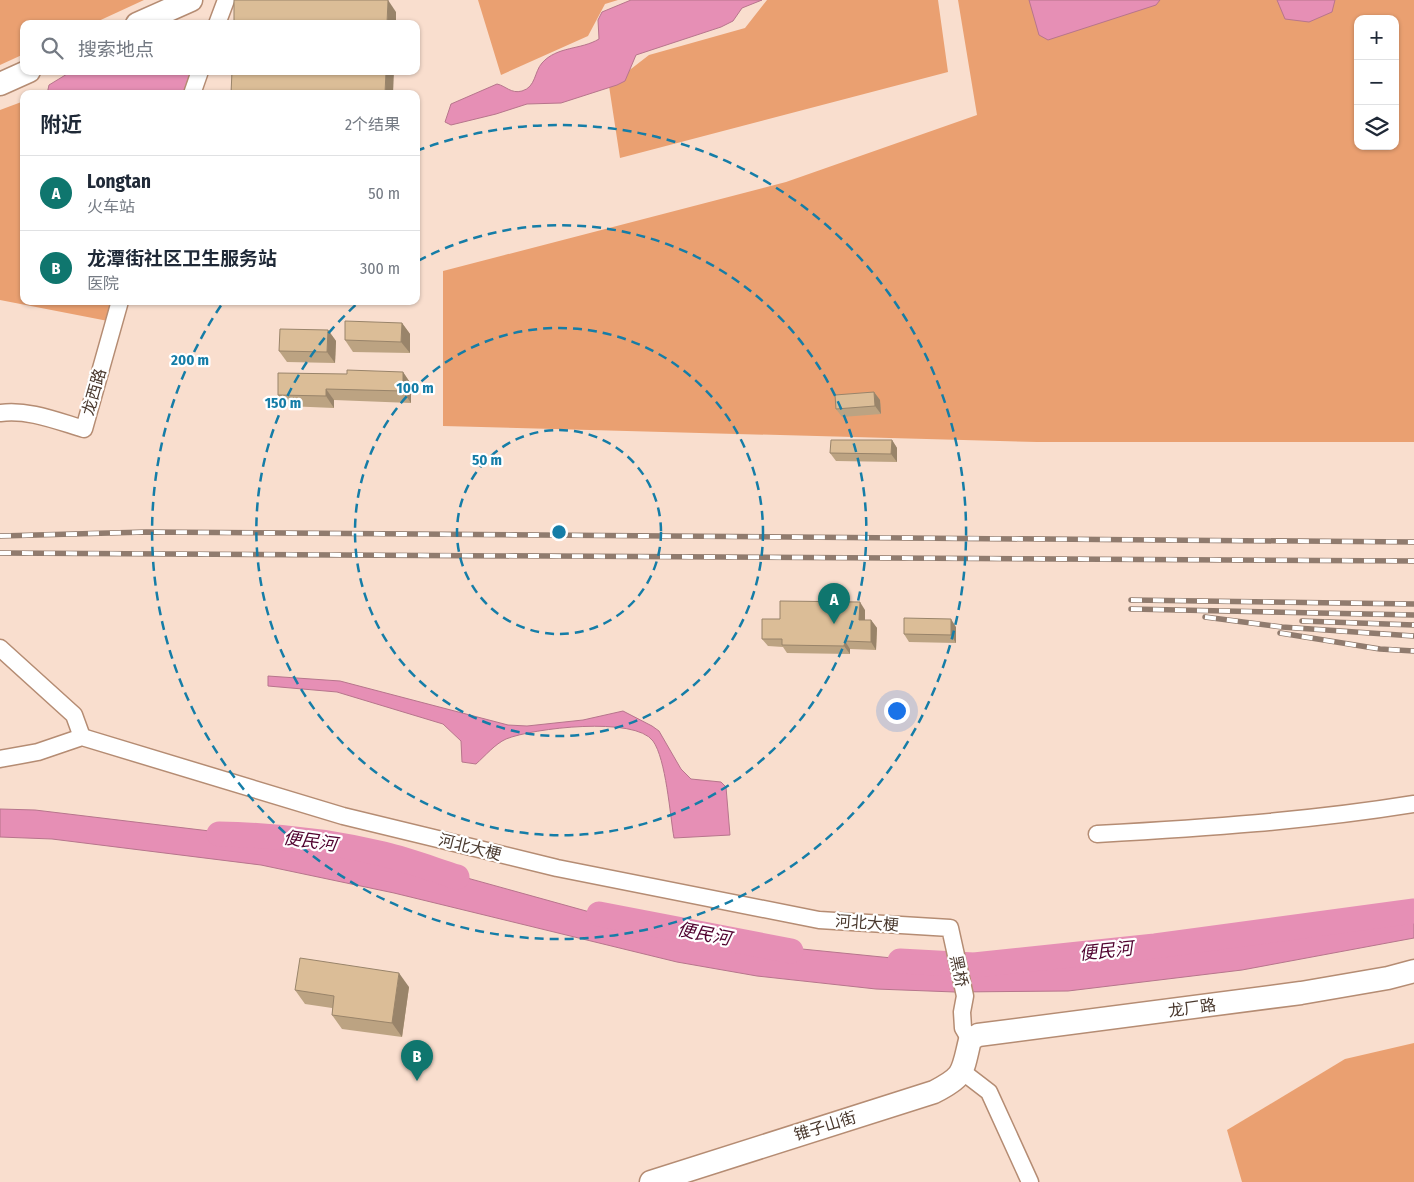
<!DOCTYPE html>
<html lang="zh">
<head>
<meta charset="utf-8">
<style>
  :root { --surface:#fff; --page:#f6f6f7; --text:#1f2937; --muted:#747a83; --line:#e0e1e3; --accent:#0f766e }
  body { margin:0; font-family:"Fira Sans Condensed","Noto Sans SC",sans-serif; background:var(--page); color:var(--text) }
  .controls { position:absolute; right:15px; top:15px; display:grid; overflow:hidden; border-radius:10px; box-shadow:0 1px 4px #0004 }
  .controls button { width:45px; height:45px; display:grid; place-items:center; padding:0; border:0; border-bottom:1px solid var(--line); background:var(--surface); color:var(--text); font:25px sans-serif }
  .you { position:absolute; left:896px; top:710px; width:18px; height:18px; margin:-12px; border:4px solid #fff; border-radius:50%; background:#1a73e8; box-shadow:0 0 0 8px #1a73e833 }
  .badge { display:grid; place-items:center; width:32px; height:32px; border-radius:50%; background:var(--accent); color:#fff; font-size:16px; font-weight:700 }
  .pin { position:absolute; translate:-50% -41px; filter:drop-shadow(0 1px 2px #0008) }
  .pin::after { content:''; position:absolute; top:26px; width:18px; height:15px; background:inherit; clip-path:polygon(0 0,100% 0,50% 100%) }
  .list { margin:0; padding:0; list-style:none }
  h2 { display:flex; justify-content:space-between; align-items:center; height:65px; margin:0; padding:0 20px; font-size:21px }
  h2 small { font-size:16px; font-weight:400; color:var(--muted) }
  .list li { display:grid; grid-template-columns:32px 1fr auto; gap:15px; align-items:center; box-sizing:border-box; height:75px; padding:0 20px; border-top:1px solid var(--line) }
  .list b { display:block; font-size:19px; white-space:nowrap }
  .list p { margin:0; font-size:16px; white-space:nowrap; color:var(--muted) }
  .list em { font-size:16px; font-style:normal; color:var(--muted) }
  .icon { flex:none; width:28px; height:28px; fill:none; stroke:currentColor; stroke-width:2; stroke-linecap:round; stroke-linejoin:round }
  .map { position:relative; flex:none; width:1414px; height:1182px; overflow:hidden }
  .search { position:absolute; background:var(--surface); box-shadow:0 1px 4px #0004; left:20px; top:20px; width:400px; height:55px; display:flex; align-items:center; gap:12px; box-sizing:border-box; padding:0 18px; border-radius:10px; color:var(--muted); font-size:19px }
  .panel { position:absolute; background:var(--surface); box-shadow:0 1px 4px #0004; left:20px; top:90px; width:400px; height:215px; border-radius:10px }
  .map>svg:first-child { display:block }
  .green { fill:#eaa071; fill-rule:evenodd }
  .water { fill:#e68fb5; stroke:#b7758c }
  .lines { fill:none; stroke-linecap:round; stroke-linejoin:round }
  .river { stroke:#e68fb5; stroke-width:25 }
  .street-casing { stroke:#b58c73; stroke-width:19 }
  .secondary-casing { stroke:#b58c73; stroke-width:25 }
  .street { stroke:#fff; stroke-width:16 }
  .secondary { stroke:#fff; stroke-width:22 }
  .rail-casing { stroke:#907b6e; stroke-width:5.5 }
  .rail { stroke:#fff; stroke-width:4; stroke-dasharray:11; stroke-linecap:butt }
  .wall { fill:#bca382 }
  .shaded-wall { fill:#99846a }
  .building { fill:#dbbd97; stroke:#99846a }
  .ring { fill:none; stroke:#157da7; stroke-width:2.5; stroke-dasharray:9 6 }
  .labels { text-anchor:middle; dominant-baseline:central; stroke-width:4.5; stroke-linejoin:round; paint-order:stroke }
  .street-label { font-size:16px; fill:#4a392e; stroke:#fff }
  .water-label { font-size:18px; font-style:italic; fill:#510330; stroke:#fff }
  .centre { fill:#157da7; stroke:#fff; stroke-width:2.5 }
  .ring-label { font-size:15px; text-anchor:middle; font-weight:bold; fill:#157da7; stroke:#fff; stroke-width:4.5; stroke-linejoin:round; paint-order:stroke }
</style>
</head>
<body>
<div class="map">
<svg width="1414" height="1182" viewBox="0 0 1414 1182">
  <rect width="100%" height="100%" fill="#f9dece"/>
  <g class="green">
    <polygon points="0,0 144,0 92,24 24,24 24,54 0,65"/>
    <polygon points="478,0 618,0 605,4 588,36 501,75"/>
    <polygon points="767,0 938,0 948,72 620,158 609,86 649,55 745,28"/>
    <path d="M958 0H1414V442H1037L443 426V271L786 182 977 115ZM1358 19H1395V146H1358Z"/>
    <polygon points="24,101 24,301 114,301 108,321 0,300 0,110"/>
    <polygon points="1414,1043 1414,1182 1242,1182 1227,1130 1345,1059"/>
  </g>
  <g class="water">
    <path d="M631 0H762L742 8 733 21 721 27 636 55 625 81 617 85 561 103 527 104 496 114 451 125 445 122 451 104 497 84C506 86 511 94 522 91 536 87 534 72 542 63 557 46 581 50 599 39L598 20 602 12Z"/>
    <polygon points="1029,0 1160,0 1156,5 1048,40 1039,35"/>
    <polygon points="1277,0 1335,0 1332,12 1309,22 1285,19"/>
    <polygon points="72,71 191,71 183,94 47,94 49,85"/>
    <path d="M268 676 340 681 508 725 527 726 583 720 623 711 652 726 659 731 681 769 691 779 721 782 726 787 730 835 674 838C670 815 666 759 653 741 635 716 533 728 506 739 495 744 485 756 476 764L462 762 461 741 443 724 337 692 268 686Z"/>
    <polygon points="0,809 35,810 301,842 431,868 597,914 695,934 762,945 952,964 998,966 1141,954 1414,911 1414,938 1242,970 1068,991 955,992 876,989 757,976 677,962 394,893 261,865 52,839 0,837"/>
  </g>
  <g class="lines">
    <g class="river">
      <path d="M219 834C275 835 329 841 383 854 408 860 432 869 457 877"/>
      <polyline points="599,914 791,951"/>
      <polyline points="900,961 974,965 1155,946 1414,911"/>
    </g>
    <defs>
      <g id="street">
        <polyline points="217,24 226,0"/>
        <polyline points="192,94 200,71"/>
        <path d="M0 413C28 409 57 421 84 429L120 301"/>
        <polyline points="0,648 74,715 82,737"/>
        <polyline points="0,759 38,752 82,737 343,816 557,868 819,920 950,928 965,996 962,1012 963,1028 970,1040"/>
        <path d="M1097 834C1204 828 1309 821 1414 804"/>
        <polyline points="963,1072 989,1092 1030,1182"/>
      </g>
      <g id="secondary">
        <polyline points="137,24 191,0"/>
        <polyline points="0,84 29,71"/>
        <path d="M651 1182 934 1092C965 1076 962 1073 970 1040L978 1035 1301 993 1388 978 1414 971"/>
      </g>
    </defs>
    <use href="#street" class="street-casing"/>
    <use href="#secondary" class="secondary-casing"/>
    <use href="#street" class="street"/>
    <use href="#secondary" class="secondary"/>
    <defs>
      <g id="rail">
        <polyline points="0,536 146,532 1414,542"/>
        <polyline points="0,553 1414,561"/>
        <polyline points="1131,600 1414,604"/>
        <polyline points="1131,609 1414,615"/>
        <polyline points="1205,617 1282,627 1414,636"/>
        <polyline points="1302,621 1414,625"/>
        <polyline points="1280,633 1380,649 1414,651"/>
      </g>
    </defs>
    <use href="#rail" class="rail-casing"/>
    <use href="#rail" class="rail"/>
  </g>
  <g class="wall">
    <polygon points="402,323 410,334 410,353 353,352 345,340"/>
    <polygon points="328,330 336,341 335,363 287,362 279,351"/>
    <polygon points="403,372 411,384 411,403 334,400 334,408 286,406 278,395 347,374"/>
    <polygon points="874,392 880,400 881,414 842,417 836,409"/>
    <polygon points="892,440 897,448 897,462 836,461 830,453"/>
    <polygon points="865,610 865,620 871,620 877,628 876,650 850,649 850,654 787,653 783,647 768,646 762,639 780,619"/>
    <polygon points="956,627 956,643 909,642 904,634"/>
    <polygon points="409,987 402,1037 342,1029 332,1015 332,1008 305,1004 295,990"/>
  </g>
  <g class="shaded-wall">
    <polygon points="388,0 396,12 396,24 387,24"/>
    <polygon points="386,71 394,71 393,94 385,94"/>
    <polygon points="402,323 410,334 410,353 401,342"/>
    <polygon points="328,330 336,341 335,363 327,352"/>
    <polygon points="403,372 411,384 411,403 403,391"/>
    <polygon points="326,389 334,400 334,408 326,396"/>
    <polygon points="874,392 880,400 881,414 875,406"/>
    <polygon points="892,440 897,448 897,462 891,454"/>
    <polygon points="860,602 865,610 865,628 859,620"/>
    <polygon points="951,619 956,627 956,643 951,635"/>
    <polygon points="871,620 877,628 876,650 871,642"/>
    <polygon points="845,641 850,649 850,654 844,646"/>
    <polygon points="399,973 409,987 402,1037 392,1023"/>
  </g>
  <g class="building">
    <polygon points="234,0 388,0 387,24 234,24"/>
    <polygon points="232,71 386,71 385,94 231,94"/>
    <polygon points="345,321 402,323 401,342 345,340"/>
    <polygon points="280,329 328,330 327,352 279,351"/>
    <polygon points="347,370 403,372 403,391 326,389 326,396 278,395 278,373 347,374"/>
    <polygon points="874,392 875,406 836,409 835,395"/>
    <polygon points="831,440 892,440 891,454 830,453"/>
    <polygon points="780,601 860,602 859,620 871,620 871,642 845,641 844,646 782,645 782,639 762,639 762,619 780,619"/>
    <polygon points="904,618 951,619 951,635 904,634"/>
    <polygon points="300,958 399,973 392,1023 332,1015 334,996 295,990"/>
  </g>
  <g class="ring">
    <circle cx="559" cy="532" r="102"/>
    <circle cx="559" cy="532" r="204"/>
    <path d="M418 261A305 305 0 1 1 359 302"/>
    <path d="M416 151A407 407 0 1 1 224 301"/>
  </g>
  <g class="labels">
    <g class="street-label">
      <text transform="translate(94 392) rotate(-74)">龙西路</text>
      <text transform="translate(470 847) rotate(14)">河北大梗</text>
      <text transform="translate(867 923) rotate(4)">河北大梗</text>
      <text transform="translate(959 971) rotate(78)">黑桥</text>
      <text transform="translate(1192 1008) rotate(-8)">龙厂路</text>
      <text transform="translate(825 1126) rotate(-17)">锥子山街</text>
    </g>
    <g class="water-label">
      <text transform="translate(310 841) rotate(8)">便民河</text>
      <text transform="translate(704 934) rotate(11)">便民河</text>
      <text transform="translate(1106 951) rotate(-6)">便民河</text>
    </g>
  </g>
  <circle cx="559" cy="532" r="8" class="centre"/>
  <g class="ring-label">
    <text x="190" y="365">200 m</text>
    <text x="415" y="393">100 m</text>
    <text x="283" y="408">150 m</text>
    <text x="487" y="465">50 m</text>
  </g>
</svg>
<div class="controls">
<button>+</button>
<button>−</button>
<button><svg class="icon" aria-label="layers" viewBox="0 0 24 24"><path d="M12 4l9 5-9 5-9-5zM3 14l9 5 9-5"/></svg></button>
</div>
<div class="you"></div>
<div class="pin badge" style="left:834px;top:624px">A</div>
<div class="pin badge" style="left:417px;top:1081px">B</div>
<div class="search"><svg class="icon" aria-label="search" viewBox="0 0 24 24"><circle cx="10" cy="10" r="6"/><path d="M15 15l6 6"/></svg>搜索地点</div>
<section class="panel">
<h2>附近<small>2个结果</small></h2>
<ul class="list">
<li><span class="badge">A</span><div><b>Longtan</b><p>火车站</p></div><em>50 m</em></li>
<li><span class="badge">B</span><div><b>龙潭街社区卫生服务站</b><p>医院</p></div><em>300 m</em></li>
</ul>
</section>
</div>
</body>
</html>
